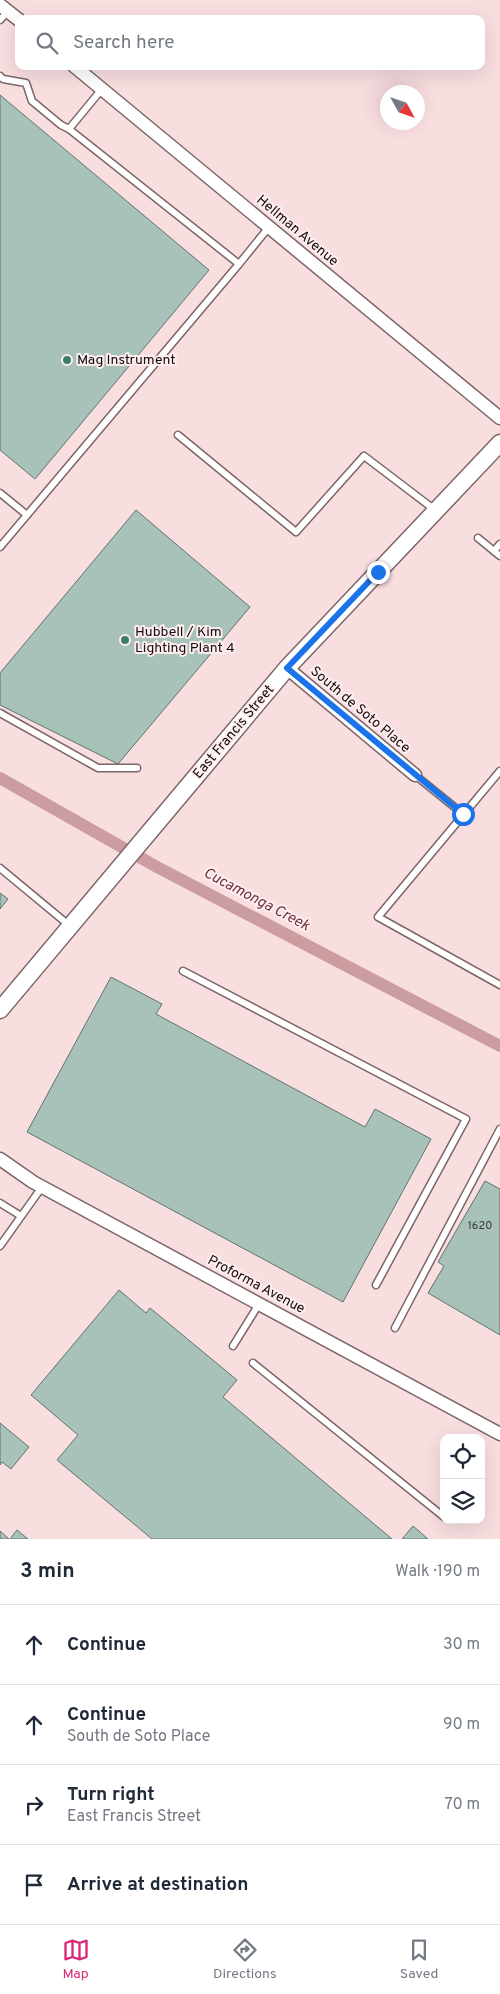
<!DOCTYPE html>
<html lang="en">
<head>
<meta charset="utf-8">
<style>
  :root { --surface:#fff; --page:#f2f2f3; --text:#1f2937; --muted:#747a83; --line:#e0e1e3; --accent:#db2777 }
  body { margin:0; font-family:Overpass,sans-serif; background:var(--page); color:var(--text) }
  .controls { position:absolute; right:15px; bottom:15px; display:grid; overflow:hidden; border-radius:10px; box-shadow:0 5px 20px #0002 }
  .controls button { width:45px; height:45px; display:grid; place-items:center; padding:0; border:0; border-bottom:1px solid var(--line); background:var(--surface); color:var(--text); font:25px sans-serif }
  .compass { position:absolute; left:380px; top:85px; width:45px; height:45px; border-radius:50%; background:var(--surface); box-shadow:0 5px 20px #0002; rotate:130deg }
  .stop { position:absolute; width:15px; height:15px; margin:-11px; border:4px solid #1a73e8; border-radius:50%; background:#fff }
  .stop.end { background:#1a73e8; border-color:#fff; box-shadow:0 1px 5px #0008 }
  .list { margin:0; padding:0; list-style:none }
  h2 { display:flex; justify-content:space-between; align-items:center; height:65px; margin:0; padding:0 20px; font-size:21px }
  h2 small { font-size:16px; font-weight:400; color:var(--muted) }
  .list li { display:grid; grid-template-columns:32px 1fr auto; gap:15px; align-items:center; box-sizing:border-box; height:80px; padding:0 20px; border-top:1px solid var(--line) }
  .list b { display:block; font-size:19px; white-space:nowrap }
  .list p { margin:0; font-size:16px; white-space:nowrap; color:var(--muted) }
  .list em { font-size:16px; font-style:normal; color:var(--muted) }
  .icon { flex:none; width:28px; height:28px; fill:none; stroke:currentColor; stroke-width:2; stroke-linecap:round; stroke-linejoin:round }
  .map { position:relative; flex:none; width:500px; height:1539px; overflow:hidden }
  .search { position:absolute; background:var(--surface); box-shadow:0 5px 20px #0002; left:15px; right:15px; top:15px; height:55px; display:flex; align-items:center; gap:12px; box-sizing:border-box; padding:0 18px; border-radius:10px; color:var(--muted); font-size:19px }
  .sheet { height:385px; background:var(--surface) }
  nav { display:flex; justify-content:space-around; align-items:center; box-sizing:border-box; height:70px; border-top:1px solid var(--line); background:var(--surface); font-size:14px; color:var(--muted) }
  nav a { display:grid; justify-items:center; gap:2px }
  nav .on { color:var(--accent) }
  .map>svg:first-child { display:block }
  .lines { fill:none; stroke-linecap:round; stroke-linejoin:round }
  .canal { stroke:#cb9da1; stroke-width:12 }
  .building { fill:#a8c1b9; stroke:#5e756d }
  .service-casing { stroke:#7c6567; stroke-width:9 }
  .minor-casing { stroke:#7c6567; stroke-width:15 }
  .tertiary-casing { stroke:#7c6567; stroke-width:19 }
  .service { stroke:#fff; stroke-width:6 }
  .minor { stroke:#fff; stroke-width:12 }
  .tertiary { stroke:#fff; stroke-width:16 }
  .route { stroke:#1a73e8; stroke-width:6 }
  .poi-dot { fill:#3f7e6c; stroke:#ffeef0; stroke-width:2 }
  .labels { text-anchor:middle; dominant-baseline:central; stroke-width:4; stroke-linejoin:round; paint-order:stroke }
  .number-label { font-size:11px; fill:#393938 }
  .street-label { font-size:14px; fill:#140c0d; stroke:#ffeef0 }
  .poi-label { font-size:14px; fill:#140c0d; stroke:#ffeef0; text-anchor:start }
  .water-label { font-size:15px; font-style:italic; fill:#6f333c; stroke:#ffeef0 }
</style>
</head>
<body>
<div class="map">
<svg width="500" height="1539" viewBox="0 0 500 1539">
  <rect width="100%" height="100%" fill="#f9dee0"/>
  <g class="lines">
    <polyline class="canal" points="0,778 157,867 500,1046"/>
  </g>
  <g class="building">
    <polygon points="0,95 209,270 35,479 0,450"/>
    <polygon points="136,510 250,607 118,764 0,705 0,673"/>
    <polygon points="0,893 8,899 0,909"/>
    <polygon points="111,977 162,1004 156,1014 365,1127 375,1109 431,1139 343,1302 27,1132"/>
    <polygon points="485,1181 500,1189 500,1335 428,1293 444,1266 438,1262"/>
    <polygon points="119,1290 146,1313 150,1308 237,1380 223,1397 392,1539 152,1539 57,1460 78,1435 31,1395"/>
    <polygon points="0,1423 29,1447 11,1469 2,1462 0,1465"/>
    <polygon points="413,1526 428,1539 402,1539"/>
    <polygon points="17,1530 28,1539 10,1539"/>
    <polygon points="0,1531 9,1539 0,1539"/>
  </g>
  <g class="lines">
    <defs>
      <g id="service">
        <polyline points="0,20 8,11"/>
        <polyline points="0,76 3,79 26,83 32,101 61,125 69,129"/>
        <polyline points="239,264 269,227"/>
        <polyline points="178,435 296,532 364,456 435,510"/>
        <polyline points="0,493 27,515"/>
        <polyline points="478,538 500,556"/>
        <polyline points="0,547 239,264 69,129 102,89"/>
        <polyline points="494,551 500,544"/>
        <polyline points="0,713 98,768 137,768"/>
        <polyline points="500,771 378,917 500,985"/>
        <polyline points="415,775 463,814"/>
        <polyline points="0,868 70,926"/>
        <polyline points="183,971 466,1119 376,1285"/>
        <polyline points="0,1203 21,1216"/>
        <polyline points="0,1246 42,1187"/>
        <polyline points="395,1328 500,1129"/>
        <polyline points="233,1346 259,1304"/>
        <polyline points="253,1363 444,1517"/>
      </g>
      <g id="minor">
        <polyline points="0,5 19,20"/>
        <polyline points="74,66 500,418"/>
        <polyline points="287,668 415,775"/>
        <polyline points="0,1159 33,1182 500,1434"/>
      </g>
      <polyline id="tertiary" points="0,1010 287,668 500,443"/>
    </defs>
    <use href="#service" class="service-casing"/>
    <use href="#minor" class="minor-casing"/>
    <use href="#tertiary" class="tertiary-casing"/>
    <use href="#service" class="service"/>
    <use href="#minor" class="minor"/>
    <use href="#tertiary" class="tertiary"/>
  </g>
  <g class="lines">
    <polyline class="route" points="378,572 287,668 463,814"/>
  </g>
  <g class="poi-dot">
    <circle cx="67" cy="360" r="5"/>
    <circle cx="125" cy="640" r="5"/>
  </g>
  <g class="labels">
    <g class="number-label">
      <text x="480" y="1226">1620</text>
    </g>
    <g class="street-label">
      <text transform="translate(297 231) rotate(40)">Hellman Avenue</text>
      <text transform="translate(360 710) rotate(40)">South de Soto Place</text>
      <text transform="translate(234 732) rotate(-50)">East Francis Street</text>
      <text transform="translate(256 1285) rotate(28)">Proforma Avenue</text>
    </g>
    <g class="poi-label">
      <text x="77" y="360">Mag Instrument</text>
      <text x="135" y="632">Hubbell / Kim<tspan x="135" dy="16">Lighting Plant 4</tspan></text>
    </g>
    <g class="water-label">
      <text transform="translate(256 900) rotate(28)">Cucamonga Creek</text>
    </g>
  </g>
</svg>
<div class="controls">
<button><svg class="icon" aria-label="locate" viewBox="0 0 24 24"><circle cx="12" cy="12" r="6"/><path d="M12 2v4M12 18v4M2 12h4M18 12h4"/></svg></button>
<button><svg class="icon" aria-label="layers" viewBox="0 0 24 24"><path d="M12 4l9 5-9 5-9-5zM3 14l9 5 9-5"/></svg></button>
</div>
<svg class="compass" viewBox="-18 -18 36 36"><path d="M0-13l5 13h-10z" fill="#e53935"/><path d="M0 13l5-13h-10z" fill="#747a83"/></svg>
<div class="stop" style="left:463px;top:814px"></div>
<div class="stop end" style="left:378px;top:572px"></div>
<div class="search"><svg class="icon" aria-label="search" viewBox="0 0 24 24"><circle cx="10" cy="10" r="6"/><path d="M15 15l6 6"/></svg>Search here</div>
</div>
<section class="sheet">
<h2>3 min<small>Walk · 190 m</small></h2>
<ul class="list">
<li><svg class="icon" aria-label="ahead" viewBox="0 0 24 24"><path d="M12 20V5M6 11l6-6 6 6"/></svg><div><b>Continue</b></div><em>30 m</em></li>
<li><svg class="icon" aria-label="ahead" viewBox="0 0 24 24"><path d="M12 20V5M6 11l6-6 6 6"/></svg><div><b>Continue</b><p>South de Soto Place</p></div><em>90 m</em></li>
<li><svg class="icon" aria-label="right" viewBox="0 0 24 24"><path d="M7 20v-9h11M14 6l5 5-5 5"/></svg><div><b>Turn right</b><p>East Francis Street</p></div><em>70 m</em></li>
<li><svg class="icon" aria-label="arrive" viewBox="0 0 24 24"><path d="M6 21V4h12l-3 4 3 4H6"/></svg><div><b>Arrive at destination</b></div></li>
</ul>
</section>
<nav>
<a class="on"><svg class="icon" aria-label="map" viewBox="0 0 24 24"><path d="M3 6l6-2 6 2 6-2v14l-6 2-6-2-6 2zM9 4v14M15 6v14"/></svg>Map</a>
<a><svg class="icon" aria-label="directions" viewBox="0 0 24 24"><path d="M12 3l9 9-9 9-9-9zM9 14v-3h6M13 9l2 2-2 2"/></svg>Directions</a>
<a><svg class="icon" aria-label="saved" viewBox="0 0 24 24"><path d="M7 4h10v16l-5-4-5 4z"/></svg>Saved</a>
</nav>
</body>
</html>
